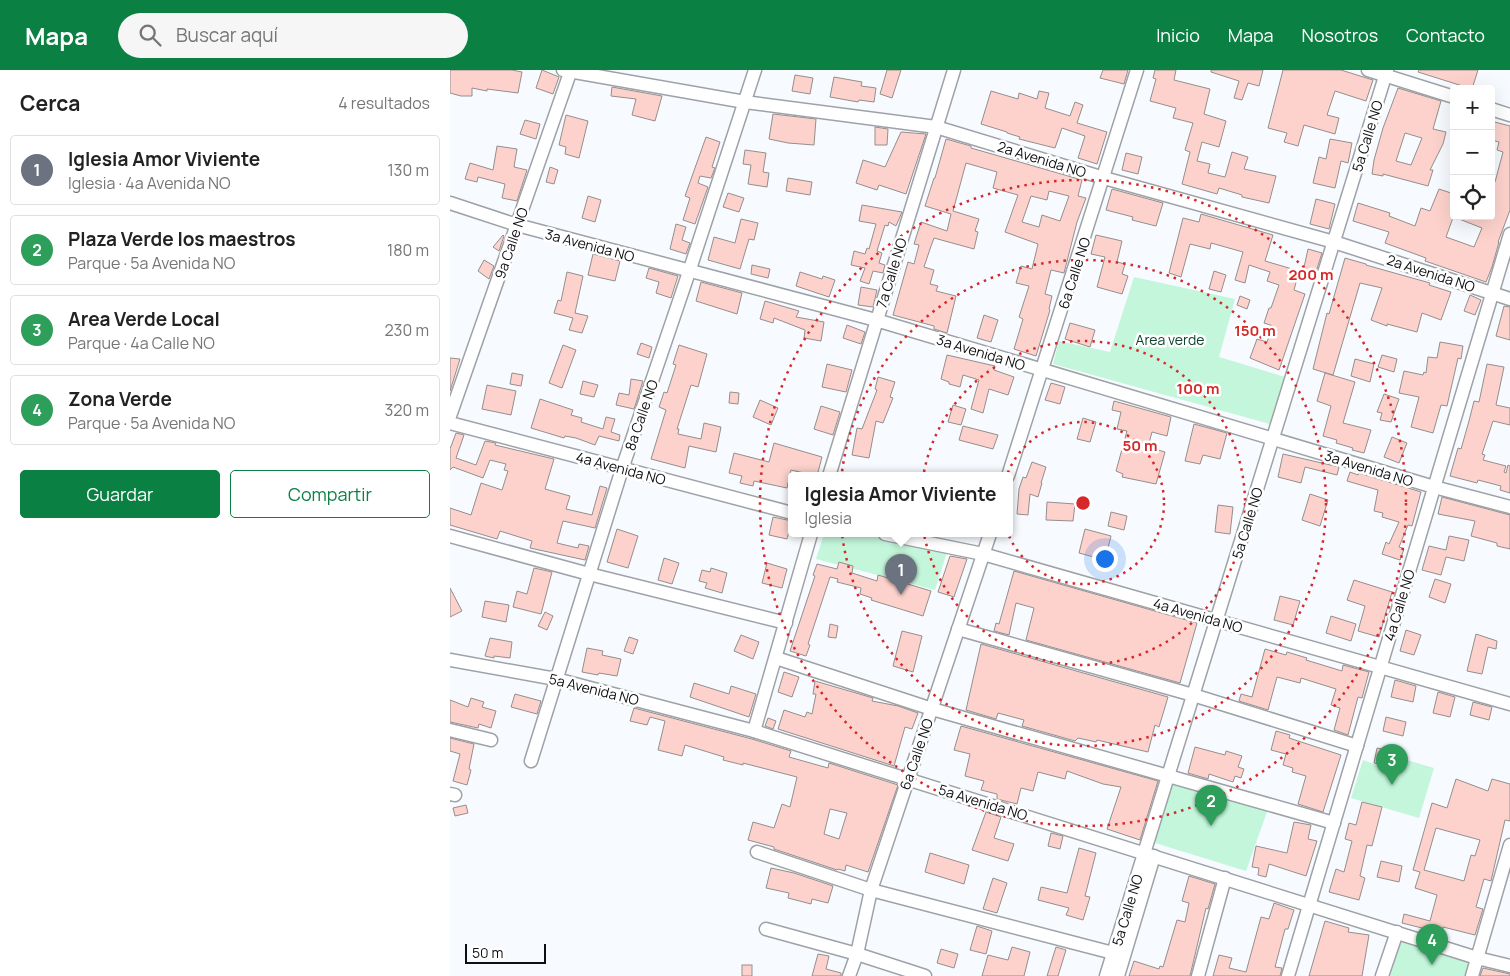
<!DOCTYPE html>
<html lang="es">
<head>
<meta charset="utf-8">
<style>
  :root { --surface:#fff; --page:#f6f6f6; --text:#222; --muted:#767676; --line:#e0e0e0; --accent:#0b8043 }
  body { margin:0; font-family:Manrope,sans-serif; background:var(--page); color:var(--text) }
  .controls { position:absolute; right:15px; top:15px; display:grid; overflow:hidden; border-radius:5px; box-shadow:0 5px 20px #0002 }
  .controls button { width:45px; height:45px; display:grid; place-items:center; padding:0; border:0; border-bottom:1px solid var(--line); background:var(--surface); color:var(--text); font:25px sans-serif }
  .scale { position:absolute; left:15px; bottom:12px; width:81px; box-sizing:border-box; padding-left:5px; border:2px solid #0e0f11; border-top:0; font-size:14px; line-height:18px; white-space:nowrap; color:#0e0f11; -webkit-text-stroke:4px #fff; paint-order:stroke }
  .you { position:absolute; left:654px; top:488px; width:18px; height:18px; margin:-12px; border:4px solid #fff; border-radius:50%; background:#1a73e8; box-shadow:0 0 0 8px #1a73e833 }
  .badge { display:grid; place-items:center; width:32px; height:32px; border-radius:50%; background:var(--accent); color:#fff; font-size:16px; font-weight:700 }
  .pin { position:absolute; translate:-50% -41px; filter:drop-shadow(0 1px 2px #0008) }
  .pin::after { content:''; position:absolute; top:26px; width:18px; height:15px; background:inherit; clip-path:polygon(0 0,100% 0,50% 100%) }
  .popup { position:absolute; left:338px; top:402px; width:225px; height:65px; box-sizing:border-box; display:grid; place-content:center; border-radius:5px; background:var(--surface); filter:drop-shadow(0 1px 4px #0005); font-size:16px; white-space:nowrap; color:var(--muted) }
  .popup b { font-size:19px; color:var(--text) }
  .popup::after { content:''; position:absolute; left:50%; top:100%; margin-left:-10px; border:10px solid transparent; border-top-color:var(--surface) }
  .list { margin:0; padding:0; list-style:none }
  h2 { display:flex; justify-content:space-between; align-items:center; height:65px; margin:0; padding:0 20px; font-size:21px }
  h2 small { font-size:16px; font-weight:400; color:var(--muted) }
  .list li { display:grid; grid-template-columns:32px 1fr auto; gap:15px; align-items:center; box-sizing:border-box; height:70px; margin:0 10px 10px; padding:0 10px; border:1px solid var(--line); border-radius:5px }
  .list b { display:block; font-size:19px; white-space:nowrap }
  .list p { margin:0; font-size:16px; white-space:nowrap; color:var(--muted) }
  .list em { font-size:16px; font-style:normal; color:var(--muted) }
  .actions { display:flex; gap:10px; padding:15px 20px }
  .actions a { flex:1; padding:11px 0; border:1px solid var(--accent); border-radius:5px; text-align:center; font-size:18px; color:var(--accent) }
  .actions .main { background:var(--accent); color:#fff }
  .icon { flex:none; width:28px; height:28px; fill:none; stroke:currentColor; stroke-width:2; stroke-linecap:round; stroke-linejoin:round }
  .map { position:relative; flex:none; width:1060px; height:906px; overflow:hidden }
  header { display:flex; align-items:center; gap:30px; box-sizing:border-box; height:70px; padding:0 25px; background:var(--accent); color:#fff }
  header strong { font-size:24px }
  nav { display:flex; gap:28px; margin-inline-start:auto; font-size:18px }
  .search { width:350px; height:45px; background:var(--page); display:flex; align-items:center; gap:12px; box-sizing:border-box; padding:0 18px; border-radius:28px; color:var(--muted); font-size:19px }
  main { display:flex }
  aside { flex:1; background:var(--surface) }
  .map>svg:first-child { display:block }
  .green { fill:#c3f6da }
  .building { fill:#fdd2cc; stroke:#948e8d; fill-rule:evenodd }
  .lines { fill:none; stroke-linecap:round; stroke-linejoin:round }
  .street-casing { stroke:#9ea2a7; stroke-width:15 }
  .street { stroke:#fff; stroke-width:12 }
  .ring { fill:none; stroke:#d62828; stroke-width:2.5; stroke-dasharray:2.5 5 }
  .labels { text-anchor:middle; dominant-baseline:central; stroke-width:5; stroke-linejoin:round; paint-order:stroke }
  .street-label { font-size:14px; fill:#0e0f11; stroke:#fff }
  .park-label { font-size:14px; fill:#10442d; stroke:#fff }
  .centre { fill:#d62828; stroke:#fff; stroke-width:2.5 }
  .ring-label { font-size:15px; text-anchor:middle; font-weight:bold; fill:#d62828; stroke:#fff; stroke-width:5; stroke-linejoin:round; paint-order:stroke }
</style>
</head>
<body>
<header>
<strong>Mapa</strong>
<div class="search"><svg class="icon" aria-label="search" viewBox="0 0 24 24"><circle cx="10" cy="10" r="6"/><path d="M15 15l6 6"/></svg>Buscar aquí</div>
<nav><a>Inicio</a><a>Mapa</a><a>Nosotros</a><a>Contacto</a></nav>
</header>
<main>
<aside>
<h2>Cerca<small>4 resultados</small></h2>
<ul class="list">
<li><span class="badge" style="background:#6b7280">1</span><div><b>Iglesia Amor Viviente</b><p>Iglesia · 4a Avenida NO</p></div><em>130 m</em></li>
<li><span class="badge" style="background:#2e9e5b">2</span><div><b>Plaza Verde los maestros</b><p>Parque · 5a Avenida NO</p></div><em>180 m</em></li>
<li><span class="badge" style="background:#2e9e5b">3</span><div><b>Area Verde Local</b><p>Parque · 4a Calle NO</p></div><em>230 m</em></li>
<li><span class="badge" style="background:#2e9e5b">4</span><div><b>Zona Verde</b><p>Parque · 5a Avenida NO</p></div><em>320 m</em></li>
</ul>
<div class="actions"><a class="main">Guardar</a><a>Compartir</a></div>
</aside>
<div class="map">
<svg width="1060" height="906" viewBox="0 0 1060 906">
  <rect width="100%" height="100%" fill="#f7fbff"/>
  <g class="green">
    <polygon points="684,207 785,229 769,287 835,307 820,354 603,294 609,271 660,282"/>
    <polygon points="374,464 434,464 498,479 485,520 366,489"/>
    <polygon points="950,688 984,698 969,748 901,728 913,690 945,702"/>
    <polygon points="724,707 818,739 796,801 705,773"/>
    <polygon points="953,865 1023,884 1017,906 940,906"/>
  </g>
  <g class="building">
    <polygon points="0,0 62,0 72,2 68,23 37,19 37,21 22,18 22,26 11,26 0,23"/>
    <polygon points="92,0 109,7 103,24 86,18"/>
    <polygon points="437,0 451,0 442,28 430,24"/>
    <polygon points="653,0 678,0 674,14 650,8"/>
    <polygon points="705,0 726,0 724,10 760,19 754,44 776,51 769,77 752,72 747,91 760,94 758,103 775,107 782,82 798,87 794,99 826,106 819,133 792,127 792,125 769,118 767,124 732,114 740,82 735,80 743,53 723,48 726,38 700,31 706,9 703,8"/>
    <polygon points="761,0 813,0 809,16 798,13 792,30 784,28 789,11 761,2"/>
    <polygon points="833,0 891,0 923,10 916,31 885,21 877,45 889,48 885,64 854,55 848,76 834,72 837,63 818,58"/>
    <polygon points="969,0 1028,0 1022,19 968,2"/>
    <polygon points="345,5 363,8 360,24 342,21"/>
    <polygon points="384,7 412,12 411,16 426,18 424,32 409,30 408,32 380,27"/>
    <polygon points="162,17 212,26 205,51 182,45 186,29 161,26"/>
    <path d="M948 18 991 31 983 59 996 62 993 74 980 100H983L978 116 933 104V106L922 104 924 90 933 58ZM955 63 972 68 961 95 946 91Z"/>
    <polygon points="541,21 568,29 569,23 587,29 589,21 599,23 595,38 620,46 625,32 633,35 627,53 657,62 647,94 628,88 635,66 612,58 605,78 569,69 570,67 557,63 557,62 531,54"/>
    <polygon points="323,44 366,49 364,75 338,73 319,69"/>
    <polygon points="116,45 138,51 129,88 115,84 116,77 109,75"/>
    <polygon points="75,50 90,54 86,69 70,64"/>
    <polygon points="1041,51 1060,56 1060,140 1048,172 1049,172 1042,197 1036,212 975,191 976,188 935,173 939,162 903,151 908,133 940,143 939,146 965,156 971,138 980,141 989,119 1004,124 1004,145 996,167 1024,177 1032,158 1004,147 1041,146 1041,111 1045,112 1053,82 1047,80 1049,72 1041,70"/>
    <polygon points="425,57 438,59 437,75 425,75"/>
    <polygon points="451,62 476,64 456,124 429,115 427,120 406,113 413,90 435,97"/>
    <polygon points="256,67 270,72 262,97 265,98 261,108 250,106 248,113 258,117 245,154 233,150 240,128 235,126"/>
    <path d="M496 69 521 76V78L632 110 628 126 636 128 627 152 614 203 601 200 595 224 602 226 599 239 600 240 586 286 564 279 573 249 569 247 579 216 566 213 571 196 582 199 588 174 555 162 568 125 543 118 547 102 516 93 503 141 529 149 525 161 528 162 524 179 484 168 480 179 474 197 484 200 480 214 488 216 486 221 506 226 497 263 484 259V256L443 245 458 192 464 194 469 175 464 174 471 152 497 161 501 144 475 136 484 108H485ZM599 121 619 126 610 151 592 145 589 157 572 152 581 126 597 130Z"/>
    <polygon points="880,69 902,73 898,93 891,91 885,118 863,113 869,87 876,89"/>
    <polygon points="47,76 67,79 64,97 77,100 67,131 52,128 55,114 28,107 27,112 15,109 20,93 43,100"/>
    <polygon points="295,80 316,83 313,102 319,103 317,117 298,114 301,95 293,94"/>
    <polygon points="676,83 692,87 688,104 672,100"/>
    <polygon points="100,97 108,100 104,114 96,112"/>
    <polygon points="338,108 362,112 360,125 336,121"/>
    <polygon points="662,119 713,133 706,156 682,150 683,147 656,140"/>
    <polygon points="278,123 294,128 289,142 273,137"/>
    <polygon points="138,126 151,130 145,152 132,148"/>
    <polygon points="866,129 885,134 879,159 860,154"/>
    <polygon points="412,135 452,142 446,156 439,152 438,156 435,155 427,181 432,183 429,193 435,195 433,203 423,201 419,214 410,211 415,198 401,195 404,181 415,184 417,178 419,179 426,154 409,151"/>
    <polygon points="751,144 823,165 815,191 849,201 844,220 855,224 829,300 800,288 807,269 817,272 823,256 814,253 819,238 821,238 829,215 817,211 820,202 799,195 795,213 785,210 793,182 761,173 760,179 740,174 731,207 719,203 733,148 749,152"/>
    <polygon points="291,149 308,153 304,170 299,169 290,199 258,190 264,167 285,173"/>
    <polygon points="226,154 236,157 232,170 240,173 236,184 220,179"/>
    <polygon points="53,165 54,166 49,181 43,177"/>
    <polygon points="646,165 672,171 667,192 675,194 672,204 678,206 672,224 647,217 655,187 641,184"/>
    <polygon points="858,179 872,183 865,205 853,202"/>
    <polygon points="143,184 170,191 165,211 138,205"/>
    <polygon points="895,188 916,194 916,195 980,213 979,215 1001,222 991,250 972,243 967,262 937,254 937,256 921,250 932,218 910,213 883,305 863,299 877,243 879,244"/>
    <polygon points="34,190 44,196 39,209 28,201"/>
    <polygon points="302,195 320,199 318,208 301,204"/>
    <polygon points="199,198 228,206 221,228 206,223 209,212 196,208"/>
    <polygon points="764,201 776,205 771,222 759,219"/>
    <polygon points="117,202 133,206 125,243 138,246 132,263 119,260 123,248 104,243 108,230 111,231"/>
    <polygon points="350,202 372,209 373,206 385,210 379,227 346,216"/>
    <polygon points="251,212 292,223 287,244 246,231"/>
    <polygon points="411,217 427,220 423,237 408,235"/>
    <polygon points="1020,225 1031,230 1025,245 1014,241"/>
    <polygon points="790,226 800,230 797,239 787,235"/>
    <polygon points="315,231 349,241 346,247 374,252 371,271 354,268 355,260 324,248 323,253 310,249"/>
    <polygon points="1054,236 1060,237 1060,270 1046,266"/>
    <polygon points="534,245 548,250 541,272 527,268"/>
    <polygon points="620,253 645,260 640,277 615,269"/>
    <polygon points="397,255 415,262 411,274 393,268"/>
    <polygon points="990,272 1013,276 1011,289 1008,288 997,336 991,335 983,363 961,357 969,327 949,323 954,301 973,305 974,302 976,303 978,287 987,288"/>
    <polygon points="191,273 202,277 199,288 187,284"/>
    <polygon points="113,275 126,280 112,318 99,313"/>
    <polygon points="229,275 257,284 248,317 241,315 227,359 229,359 228,364 251,369 254,353 271,357 266,382 239,376 235,398 201,389 216,340 209,337 214,322 217,323 226,295 223,294"/>
    <polygon points="497,285 545,296 544,300 564,307 558,325 539,319 533,343 521,339 529,310 513,305 510,317 499,314 499,312 491,309"/>
    <polygon points="932,285 947,289 944,302 928,297"/>
    <polygon points="0,288 10,289 0,321"/>
    <polygon points="905,289 924,294 920,312 901,306"/>
    <polygon points="377,294 402,300 396,322 372,317"/>
    <polygon points="1037,294 1054,297 1046,335 1060,338 1060,355 1043,351 1032,384 1035,385 1033,390 1056,396 1054,402 1056,403 1058,395 1060,396 1060,423 1050,420 1051,416 1028,410 1027,413 1000,406 1008,378 1011,379 1019,351 1024,331 1029,332"/>
    <polygon points="62,303 73,305 71,316 60,314"/>
    <polygon points="875,303 905,312 893,353 921,360 914,383 902,380 903,378 886,373 887,370 873,366 881,336 867,331"/>
    <polygon points="428,307 445,312 440,327 443,328 433,353 426,351 419,388 402,385 407,358 412,359 427,320 425,319"/>
    <polygon points="181,309 193,311 184,339 166,335 169,323 179,325"/>
    <polygon points="133,311 148,315 144,327 130,324"/>
    <polygon points="601,313 615,317 610,334 595,330"/>
    <polygon points="37,315 66,321 61,345 32,339"/>
    <polygon points="280,322 289,323 288,334 279,333"/>
    <polygon points="934,324 949,329 941,352 930,350 932,343 927,342"/>
    <polygon points="90,329 123,340 121,345 132,348 131,352 153,359 156,347 165,349 161,362 170,365 169,371 149,366 145,375 126,368 115,366 114,368 81,358"/>
    <polygon points="310,330 328,338 321,355 303,347"/>
    <polygon points="664,331 721,347 717,366 702,362 698,377 715,382 706,414 672,407 673,404 666,401 677,361 667,359 671,342 662,340"/>
    <polygon points="503,335 516,339 511,355 498,352"/>
    <polygon points="371,336 390,342 383,365 364,359"/>
    <polygon points="633,348 646,352 640,372 627,369"/>
    <polygon points="744,354 777,363 770,389 753,385 750,394 735,391"/>
    <polygon points="513,356 548,365 543,379 509,370"/>
    <polygon points="6,363 14,365 6,388 26,395 35,371 46,373 45,375 104,389 95,419 120,426 116,439 142,445 150,416 157,418 145,458 113,451 107,473 128,478 129,474 139,476 135,490 80,478 82,471 50,461 47,469 0,455 0,438 21,445 31,413 52,420 58,401 54,400 56,394 40,390 33,408 3,397 0,400 0,379"/>
    <polygon points="942,367 957,373 949,393 934,387"/>
    <polygon points="324,373 372,387 367,406 341,400 337,418 304,411 303,416 290,413 292,406 279,403 284,383 319,392"/>
    <polygon points="833,384 889,397 887,405 855,397 851,413 828,407"/>
    <polygon points="582,392 596,397 591,413 592,413 588,427 580,424 578,445 567,444 569,419 573,407 576,408"/>
    <polygon points="900,402 908,405 909,403 971,422 962,456 958,455 949,477 954,479 950,490 932,484 936,472 939,474 949,452 932,447 933,443 924,441 928,420 897,411"/>
    <polygon points="860,424 878,430 870,456 852,450"/>
    <polygon points="992,427 1060,445 1060,479 1047,476 1047,473 1021,466 1025,451 988,444"/>
    <polygon points="597,432 625,434 623,451 596,450"/>
    <polygon points="768,435 783,437 780,464 765,462"/>
    <polygon points="661,442 677,446 674,460 658,456"/>
    <polygon points="323,447 342,451 337,469 319,465"/>
    <polygon points="167,459 188,466 178,498 157,492"/>
    <polygon points="635,459 661,466 655,490 629,483"/>
    <polygon points="999,466 1019,470 1014,491 996,487 991,505 972,500 979,476 996,480"/>
    <polygon points="500,486 517,489 504,527 488,522"/>
    <polygon points="214,488 229,493 222,514 208,510"/>
    <polygon points="389,492 403,496 402,503 427,511 428,505 481,521 473,546 421,530 422,528 410,524 411,518 387,512 388,509 380,507 358,574 360,575 356,586 340,581 365,506 363,505 367,494 387,499"/>
    <polygon points="317,493 337,499 332,518 312,513"/>
    <polygon points="84,498 102,502 91,544 63,537 67,521 77,524"/>
    <polygon points="261,498 277,503 272,523 255,518 257,513 249,511 252,500 260,502"/>
    <polygon points="564,501 747,553 730,613 576,570 584,538 566,533 559,565 544,561 546,553 549,554"/>
    <polygon points="985,509 1001,514 995,533 979,527"/>
    <polygon points="904,510 942,522 929,567 908,561 915,536 897,530"/>
    <polygon points="0,518 12,541 0,547"/>
    <polygon points="830,526 850,531 843,555 824,550"/>
    <polygon points="35,531 59,535 56,552 32,547"/>
    <polygon points="95,542 103,546 97,560 88,556"/>
    <polygon points="881,546 906,554 901,571 876,563"/>
    <polygon points="380,554 388,556 386,568 378,567"/>
    <polygon points="956,560 971,565 964,585 950,581"/>
    <polygon points="452,561 472,566 463,602 443,596"/>
    <polygon points="1026,564 1047,571 1046,579 1038,577 1032,604 1017,601"/>
    <polygon points="291,565 309,572 303,589 284,581"/>
    <polygon points="179,567 188,570 183,584 174,581"/>
    <polygon points="40,568 62,572 60,588 44,586 44,588 35,586"/>
    <polygon points="531,574 718,627 709,657 705,655 698,682 647,670 646,672 628,668 625,671 572,656 574,650 548,643 546,649 516,640"/>
    <polygon points="137,578 153,581 152,585 171,589 167,606 149,603 148,605 132,602"/>
    <polygon points="815,579 836,585 837,582 857,588 856,590 892,601 893,595 919,602 912,628 908,627 898,665 884,660 890,638 881,635 886,619 851,608 850,613 827,607 818,640 789,631 791,624 802,627"/>
    <polygon points="334,602 349,607 342,627 328,622"/>
    <polygon points="945,610 966,616 963,632 941,627"/>
    <polygon points="365,611 423,628 422,631 448,636 468,643 462,659 455,657 444,696 328,659 334,640 355,647 357,642 362,644 366,624 363,624"/>
    <polygon points="244,613 279,624 281,616 306,624 299,647 240,627"/>
    <polygon points="988,622 1005,627 1000,647 983,643"/>
    <polygon points="65,624 91,631 87,644 61,637"/>
    <polygon points="21,628 34,632 32,637 46,641 41,658 29,654 28,658 0,652 0,630 18,637"/>
    <polygon points="1023,632 1042,637 1039,650 1020,645"/>
    <path d="M184 638 302 669 341 681 339 687 378 698 379 693 448 715 418 802 396 795 395 801 388 799 387 800 324 779V777L298 770 303 752 324 758 332 734 340 737 347 707 293 693V695L273 690 274 687 235 675 232 686 208 680 215 651 200 647 197 655 180 651ZM380 739 397 743 389 769 374 764Z"/>
    <polygon points="936,647 956,652 953,666 933,661"/>
    <polygon points="318,648 326,651 323,659 315,656"/>
    <polygon points="511,656 708,711 690,770 657,759 671,717 653,714 617,701 615,709 588,702 583,721 571,718 567,734 547,729 547,724 531,720 534,711 515,706 520,684 504,680"/>
    <polygon points="826,661 840,665 839,668 891,685 873,742 848,734 856,706 842,702 843,698 833,695 836,684 821,680"/>
    <polygon points="0,668 24,674 19,699 21,700 17,715 3,711 10,684 0,681"/>
    <polygon points="745,677 775,685 776,681 792,686 788,697 794,699 791,708 785,706 783,712 759,704 758,709 738,703"/>
    <polygon points="927,678 948,682 945,697 924,693"/>
    <path d="M1006 709 1038 721 1042 709 1060 714V751L1055 750 1041 811 1034 809 1026 837 1033 839 1025 865 993 857 992 863 952 853 954 844 980 851 987 825 965 818 970 802 963 800 982 733 997 738ZM986 758 1030 770 1025 786 1021 785 1014 811 974 800Z"/>
    <polygon points="912,732 932,737 922,776 917,775 910,806 915,808 909,830 879,822 886,799 894,802 902,771 895,769 899,753 906,755"/>
    <polygon points="16,735 18,743 5,746 3,738"/>
    <polygon points="536,742 551,747 544,768 564,774 558,791 522,780"/>
    <polygon points="844,752 861,755 858,769 867,771 856,806 819,794 816,807 808,805 809,798 802,797 806,776 837,783"/>
    <polygon points="601,763 613,766 610,779 598,776"/>
    <polygon points="629,778 646,783 635,826 640,827 633,850 616,845 619,838 588,830 591,817 617,823"/>
    <polygon points="480,783 519,795 514,814 475,802"/>
    <polygon points="931,791 952,796 949,812 927,807"/>
    <polygon points="321,798 344,803 383,816 378,833 362,829 361,834 338,828 339,823 316,818"/>
    <polygon points="739,806 765,814 758,839 756,838 740,906 679,906 684,891 709,899 710,896 713,897 727,850 735,852 739,833 732,831"/>
    <polygon points="543,808 557,813 547,843 533,839"/>
    <polygon points="824,833 844,840 838,859 835,859 825,897 832,898 830,906 763,906 769,885 782,888 779,898 796,902 811,847 819,849"/>
    <polygon points="875,851 899,858 898,862 919,865 912,906 859,906"/>
    <polygon points="527,856 542,861 536,884 520,880"/>
    <polygon points="562,877 580,882 574,906 532,906 538,885 558,890"/>
    <polygon points="606,877 616,880 608,906 597,906"/>
    <polygon points="491,879 508,884 504,898 487,893"/>
    <polygon points="368,884 379,886 376,899 391,903 391,906 362,906"/>
    <rect x="292" y="895" width="10" height="11"/>
    <polygon points="1033,898 1060,904 1060,906 1030,906"/>
  </g>
  <g class="lines">
    <defs>
      <g id="street">
        <polyline points="113,0 295,32 486,57 654,108 884,172 1060,229"/>
        <polyline points="918,0 1004,27"/>
        <polyline points="1041,39 1060,45"/>
        <polyline points="0,133 67,155 426,250 984,417 1060,437"/>
        <polyline points="0,346 121,0"/>
        <polyline points="0,353 342,443"/>
        <polyline points="379,406 504,0"/>
        <polyline points="558,406 687,0"/>
        <polyline points="435,464 533,484 1060,634"/>
        <polyline points="0,466 139,504 336,553"/>
        <polyline points="508,559 743,625 907,676"/>
        <polyline points="326,588 482,639 884,753"/>
        <polyline points="0,590 106,609 304,661 1027,888 1060,896"/>
        <polyline points="0,660 41,670"/>
        <polyline points="304,661 361,464"/>
        <polyline points="81,691 172,399 239,202 305,0"/>
        <polyline points="0,724 5,725"/>
        <polyline points="307,782 421,820 663,883"/>
        <polyline points="316,859 407,884 475,906"/>
        <polyline points="399,906 407,884 421,820 540,464"/>
        <polyline points="656,906 937,0"/>
        <polyline points="668,906 704,786"/>
        <polyline points="748,906 775,808"/>
        <polyline points="838,906 1060,164"/>
        <polyline points="932,906 947,862"/>
        <polyline points="1022,906 1060,775"/>
      </g>
    </defs>
    <use href="#street" class="street-casing"/>
    <use href="#street" class="street"/>
  </g>
  <g class="ring">
    <circle cx="633" cy="433" r="81"/>
    <circle cx="633" cy="433" r="162"/>
    <circle cx="633" cy="433" r="243"/>
    <circle cx="633" cy="433" r="323"/>
  </g>
  <g class="labels">
    <g class="street-label">
      <text transform="translate(917 66) rotate(-73)">5a Calle NO</text>
      <text transform="translate(592 89) rotate(17)">2a Avenida NO</text>
      <text transform="translate(61 173) rotate(-71)">9a Calle NO</text>
      <text transform="translate(140 175) rotate(15)">3a Avenida NO</text>
      <text transform="translate(441 203) rotate(-73)">7a Calle NO</text>
      <text transform="translate(624 203) rotate(-72)">6a Calle NO</text>
      <text transform="translate(981 203) rotate(18)">2a Avenida NO</text>
      <text transform="translate(531 282) rotate(17)">3a Avenida NO</text>
      <text transform="translate(191 345) rotate(-71)">8a Calle NO</text>
      <text transform="translate(171 398) rotate(15)">4a Avenida NO</text>
      <text transform="translate(919 398) rotate(17)">3a Avenida NO</text>
      <text transform="translate(797 453) rotate(-73)">5a Calle NO</text>
      <text transform="translate(949 535) rotate(-73)">4a Calle NO</text>
      <text transform="translate(748 545) rotate(16)">4a Avenida NO</text>
      <text transform="translate(144 619) rotate(14)">5a Avenida NO</text>
      <text transform="translate(466 684) rotate(-71)">6a Calle NO</text>
      <text transform="translate(533 732) rotate(17)">5a Avenida NO</text>
      <text transform="translate(677 840) rotate(-73)">5a Calle NO</text>
    </g>
    <g class="park-label">
      <text x="720" y="269">Area verde</text>
    </g>
  </g>
  <circle cx="633" cy="433" r="8" class="centre"/>
  <g class="ring-label">
    <text x="861" y="210">200 m</text>
    <text x="805" y="266">150 m</text>
    <text x="748" y="324">100 m</text>
    <text x="690" y="381">50 m</text>
  </g>
</svg>
<div class="controls">
<button>+</button>
<button>−</button>
<button><svg class="icon" aria-label="locate" viewBox="0 0 24 24"><circle cx="12" cy="12" r="6"/><path d="M12 2v4M12 18v4M2 12h4M18 12h4"/></svg></button>
</div>
<div class="scale">50 m</div>
<div class="you"></div>
<div class="pin badge" style="left:451px;top:525px;background:#6b7280">1</div>
<div class="popup"><b>Iglesia Amor Viviente</b>Iglesia</div>
<div class="pin badge" style="left:761px;top:756px;background:#2e9e5b">2</div>
<div class="pin badge" style="left:942px;top:715px;background:#2e9e5b">3</div>
<div class="pin badge" style="left:982px;top:895px;background:#2e9e5b">4</div>
</div>
</main>
</body>
</html>
